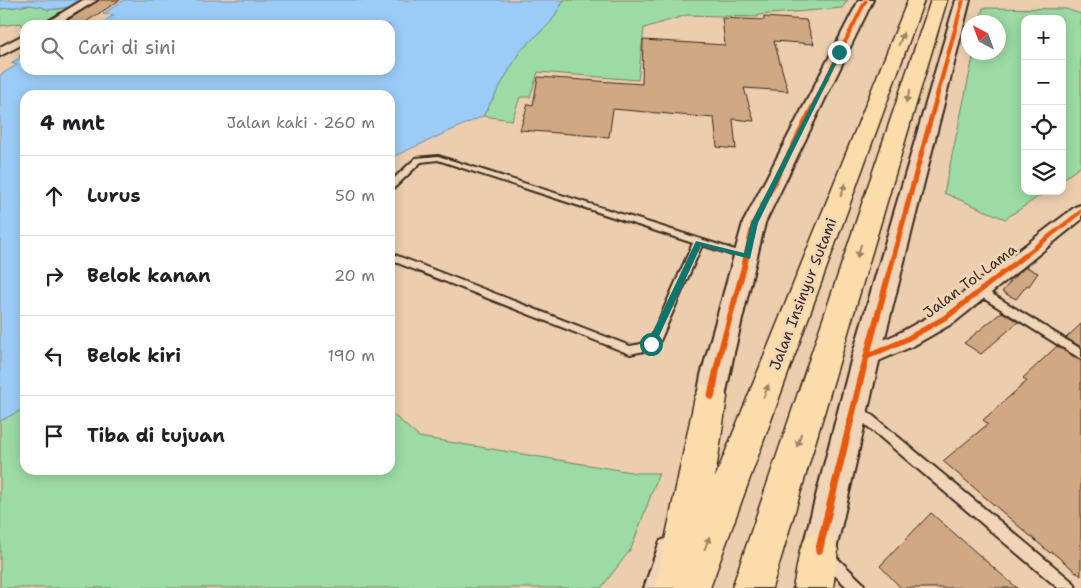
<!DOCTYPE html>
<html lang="id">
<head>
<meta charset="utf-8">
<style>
  :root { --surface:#fff; --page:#f2f2f2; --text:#202124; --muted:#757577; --line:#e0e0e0 }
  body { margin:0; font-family:"Shantell Sans",sans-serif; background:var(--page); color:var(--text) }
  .controls { position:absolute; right:15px; top:15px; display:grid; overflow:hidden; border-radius:10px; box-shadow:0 2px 12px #0003 }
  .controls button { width:45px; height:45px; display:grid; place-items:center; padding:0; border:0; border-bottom:1px solid var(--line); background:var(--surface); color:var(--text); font:25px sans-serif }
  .compass { position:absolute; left:961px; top:15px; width:45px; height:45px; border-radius:50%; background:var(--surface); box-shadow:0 2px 12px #0003; rotate:319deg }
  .stop { position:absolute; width:15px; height:15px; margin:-11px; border:4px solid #0f766e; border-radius:50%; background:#fff }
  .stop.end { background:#0f766e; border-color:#fff; box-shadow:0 1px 5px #0008 }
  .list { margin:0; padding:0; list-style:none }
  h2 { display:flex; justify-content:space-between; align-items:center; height:65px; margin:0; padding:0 20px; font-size:21px }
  h2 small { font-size:16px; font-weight:400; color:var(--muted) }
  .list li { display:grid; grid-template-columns:32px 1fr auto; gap:15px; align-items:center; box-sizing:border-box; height:80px; padding:0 20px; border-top:1px solid var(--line) }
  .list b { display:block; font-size:19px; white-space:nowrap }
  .list em { font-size:16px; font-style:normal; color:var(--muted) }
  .icon { flex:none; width:28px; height:28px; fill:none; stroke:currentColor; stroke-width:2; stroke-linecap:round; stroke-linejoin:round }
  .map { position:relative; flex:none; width:1081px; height:588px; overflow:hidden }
  .search { position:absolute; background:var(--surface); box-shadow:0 2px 12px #0003; left:20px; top:20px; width:375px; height:55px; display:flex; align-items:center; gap:12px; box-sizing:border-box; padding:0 18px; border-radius:15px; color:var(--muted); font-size:19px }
  .panel { position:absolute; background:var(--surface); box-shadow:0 2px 12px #0003; left:20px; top:90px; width:375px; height:385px; border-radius:15px }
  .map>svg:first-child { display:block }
  .green { fill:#9cdba4; stroke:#6c8261 }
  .water { fill:#9bccf7; stroke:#758ba0 }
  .building { fill:#d0a883; stroke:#3b2a1e }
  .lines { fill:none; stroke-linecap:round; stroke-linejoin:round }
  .service-casing { stroke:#3b2a1e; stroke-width:4 }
  .minor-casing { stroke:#3b2a1e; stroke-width:4 }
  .tertiary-casing { stroke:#3b2a1e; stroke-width:4 }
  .motorway-casing { stroke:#3b2a1e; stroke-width:3 }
  .service { fill:#f1d5b8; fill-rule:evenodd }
  .minor { fill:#f1d5b8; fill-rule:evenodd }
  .tertiary { fill:#f1d5b8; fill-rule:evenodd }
  .motorway { fill:#faddab; fill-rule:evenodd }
  .cycleway-casing { stroke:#f1d5b8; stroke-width:3 }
  .cycleway { fill:#e8590c; fill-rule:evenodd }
  .oneway { fill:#9a8464 }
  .route { fill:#0f766e }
  .labels { text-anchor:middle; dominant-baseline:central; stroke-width:5; stroke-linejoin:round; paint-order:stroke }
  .street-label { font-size:15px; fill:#3b2a1e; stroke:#f1d5b8 }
</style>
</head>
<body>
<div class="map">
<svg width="1081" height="588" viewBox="0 0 1081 588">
  <rect width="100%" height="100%" fill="#eccdae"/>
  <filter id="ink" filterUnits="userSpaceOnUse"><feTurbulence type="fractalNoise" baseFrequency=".02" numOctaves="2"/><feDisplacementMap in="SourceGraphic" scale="10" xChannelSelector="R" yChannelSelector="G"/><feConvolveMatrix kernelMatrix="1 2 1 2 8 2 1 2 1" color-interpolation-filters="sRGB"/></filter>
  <g filter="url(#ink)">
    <g class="green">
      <polygon points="564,0 848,0 842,8 758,15 758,17 687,15 644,28 638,80 538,72 530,97 520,97 512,120 483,116 520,51 551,22"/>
      <polygon points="29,5 42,7 48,10 75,7 40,25 25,25 25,31 21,23 0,26 0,9"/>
      <polygon points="983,8 1066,9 1081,14 1081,166 1062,180 1062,19 1025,19 1025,191 1047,191 1005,219 944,193 974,53 998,52 998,22 980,22"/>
      <polygon points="25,408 25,470 390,470 390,412 419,437 637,473 659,473 631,549 601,588 0,588 0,421"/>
    </g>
    <g class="water">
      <polygon points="0,0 85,0 71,7 48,10 42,7 29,5 0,9"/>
      <polygon points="124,0 564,0 551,22 520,51 483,116 390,158 390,95 25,95 25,408 0,421 0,75 17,65 11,63 21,57 19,56 25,54 25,70 390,70 390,25 98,25 114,15 103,14"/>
    </g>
    <g class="building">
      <polygon points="99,0 120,0 81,25 60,25"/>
      <polygon points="764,17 806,20 814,44 774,41 788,91 744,88 754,121 733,119 736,149 717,147 714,118 613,109 609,137 520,130 528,104 533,105 538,77 642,84 643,40 725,45 722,18 764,20"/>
      <polygon points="1026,267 1038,273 1029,286 1027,285 1016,299 1002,292 1015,276"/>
      <polygon points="1002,312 1018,322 981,354 964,343"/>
      <polygon points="1081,324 1081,347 1066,338"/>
      <polygon points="1057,346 1081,361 1081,576 1052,552 1050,553 943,461 988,424 983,420 1027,381 1023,378"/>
      <polygon points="931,513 1017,588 901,588 880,566"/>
    </g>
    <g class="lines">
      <defs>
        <g id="service">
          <polygon points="438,156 751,255 753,257 748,260 702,245 660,341 649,350 630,354 390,260 390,253 630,346 641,344 652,336 693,243 438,160 421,162 393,189 390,190 390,182 416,158"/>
          <polygon points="979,286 1081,349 1081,359 975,293 974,290"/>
          <polygon points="857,405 861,406 1074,583 1076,588 1058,588 853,414 851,410 853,406"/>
          <polygon points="665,539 670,541 672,546 658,588 644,588 660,541"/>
          <polygon points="827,551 832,553 863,583 865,588 848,588 822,563 820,558 822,553"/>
        </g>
        <g id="minor">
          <polygon points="83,0 97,0 56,25 42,25"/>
          <polygon points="25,34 25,43 0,56 0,47"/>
          <polygon points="1081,205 1081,220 955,322 913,346 874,363 866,366 858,363 855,357 858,351 897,334 941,310 1075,207"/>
        </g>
        <g id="tertiary">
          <polygon points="859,0 873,0 765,223 734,353 725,397 721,406 711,409 701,406 697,397 701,375 743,223"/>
          <polygon points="956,0 970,0 880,357 836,550 831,562 819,567 807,562 802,550 852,357"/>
        </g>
        <g id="motorway">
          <polygon points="908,0 924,0 710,588 655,588 695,397 700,387 711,383 722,387 727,397 715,478"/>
          <polygon points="931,0 947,0 772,588 732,588"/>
          <polygon points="819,531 832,537 838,550 833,588 793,588 800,550 806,537"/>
        </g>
      </defs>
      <use href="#service" class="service-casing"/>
      <use href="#minor" class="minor-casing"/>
      <use href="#tertiary" class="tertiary-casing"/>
      <use href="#motorway" class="motorway-casing"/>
      <use href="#service" class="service"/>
      <use href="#minor" class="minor"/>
      <use href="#tertiary" class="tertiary"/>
      <use href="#motorway" class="motorway"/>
      <defs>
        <g id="cycleway">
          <polygon points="864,0 868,0 757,223 747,267 723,353 715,397 714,399 711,400 708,399 707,397 717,353 741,267 751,223"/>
          <polygon points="961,0 965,0 871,352 903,338 946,314 1081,209 1081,214 950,318 907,342 869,359 823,550 822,553 819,554 816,553 815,550 863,357"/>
        </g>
      </defs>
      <use href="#cycleway" class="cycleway-casing"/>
      <use href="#cycleway" class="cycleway"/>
    </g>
    <defs><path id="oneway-solid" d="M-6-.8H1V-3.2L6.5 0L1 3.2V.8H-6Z" transform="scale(1.25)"/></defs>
    <g class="oneway">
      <use href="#oneway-solid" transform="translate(901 39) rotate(-69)"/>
      <use href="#oneway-solid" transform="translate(908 96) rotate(108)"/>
      <use href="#oneway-solid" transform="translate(843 190) rotate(-69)"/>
      <use href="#oneway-solid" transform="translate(859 251) rotate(108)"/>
      <use href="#oneway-solid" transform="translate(766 391) rotate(-69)"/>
      <use href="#oneway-solid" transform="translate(799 440) rotate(108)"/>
      <use href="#oneway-solid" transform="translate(707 543) rotate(-69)"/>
    </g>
  </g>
  <polygon class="route" points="839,50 842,52 758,223 750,259 701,246 654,347 648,347 647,344 696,241 744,253 751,223"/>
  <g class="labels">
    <g class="street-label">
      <text transform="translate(970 281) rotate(-37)">Jalan Tol Lama</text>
      <text transform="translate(803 294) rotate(-69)">Jalan Insinyur Sutami</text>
    </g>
  </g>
</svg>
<div class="controls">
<button>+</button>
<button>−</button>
<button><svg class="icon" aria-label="locate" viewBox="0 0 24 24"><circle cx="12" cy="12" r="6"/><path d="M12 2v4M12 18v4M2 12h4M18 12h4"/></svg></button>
<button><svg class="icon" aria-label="layers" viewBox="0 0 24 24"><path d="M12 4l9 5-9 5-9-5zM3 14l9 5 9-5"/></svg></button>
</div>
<svg class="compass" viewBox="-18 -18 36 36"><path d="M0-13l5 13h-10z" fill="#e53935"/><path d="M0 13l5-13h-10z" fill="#757577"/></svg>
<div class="stop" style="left:651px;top:344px"></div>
<div class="stop end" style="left:839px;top:52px"></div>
<div class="search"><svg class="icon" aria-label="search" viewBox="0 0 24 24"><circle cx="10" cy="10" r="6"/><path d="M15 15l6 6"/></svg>Cari di sini</div>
<section class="panel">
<h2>4 mnt<small>Jalan kaki · 260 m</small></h2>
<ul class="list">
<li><svg class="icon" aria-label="ahead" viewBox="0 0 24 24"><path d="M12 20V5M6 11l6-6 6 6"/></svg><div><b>Lurus</b></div><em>50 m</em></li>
<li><svg class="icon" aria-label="right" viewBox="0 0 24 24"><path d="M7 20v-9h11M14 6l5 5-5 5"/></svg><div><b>Belok kanan</b></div><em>20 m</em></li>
<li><svg class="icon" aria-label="left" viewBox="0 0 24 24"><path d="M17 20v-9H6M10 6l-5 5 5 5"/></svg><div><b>Belok kiri</b></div><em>190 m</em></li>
<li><svg class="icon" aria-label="arrive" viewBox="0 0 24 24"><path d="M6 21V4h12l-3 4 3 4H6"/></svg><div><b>Tiba di tujuan</b></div></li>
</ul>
</section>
</div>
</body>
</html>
